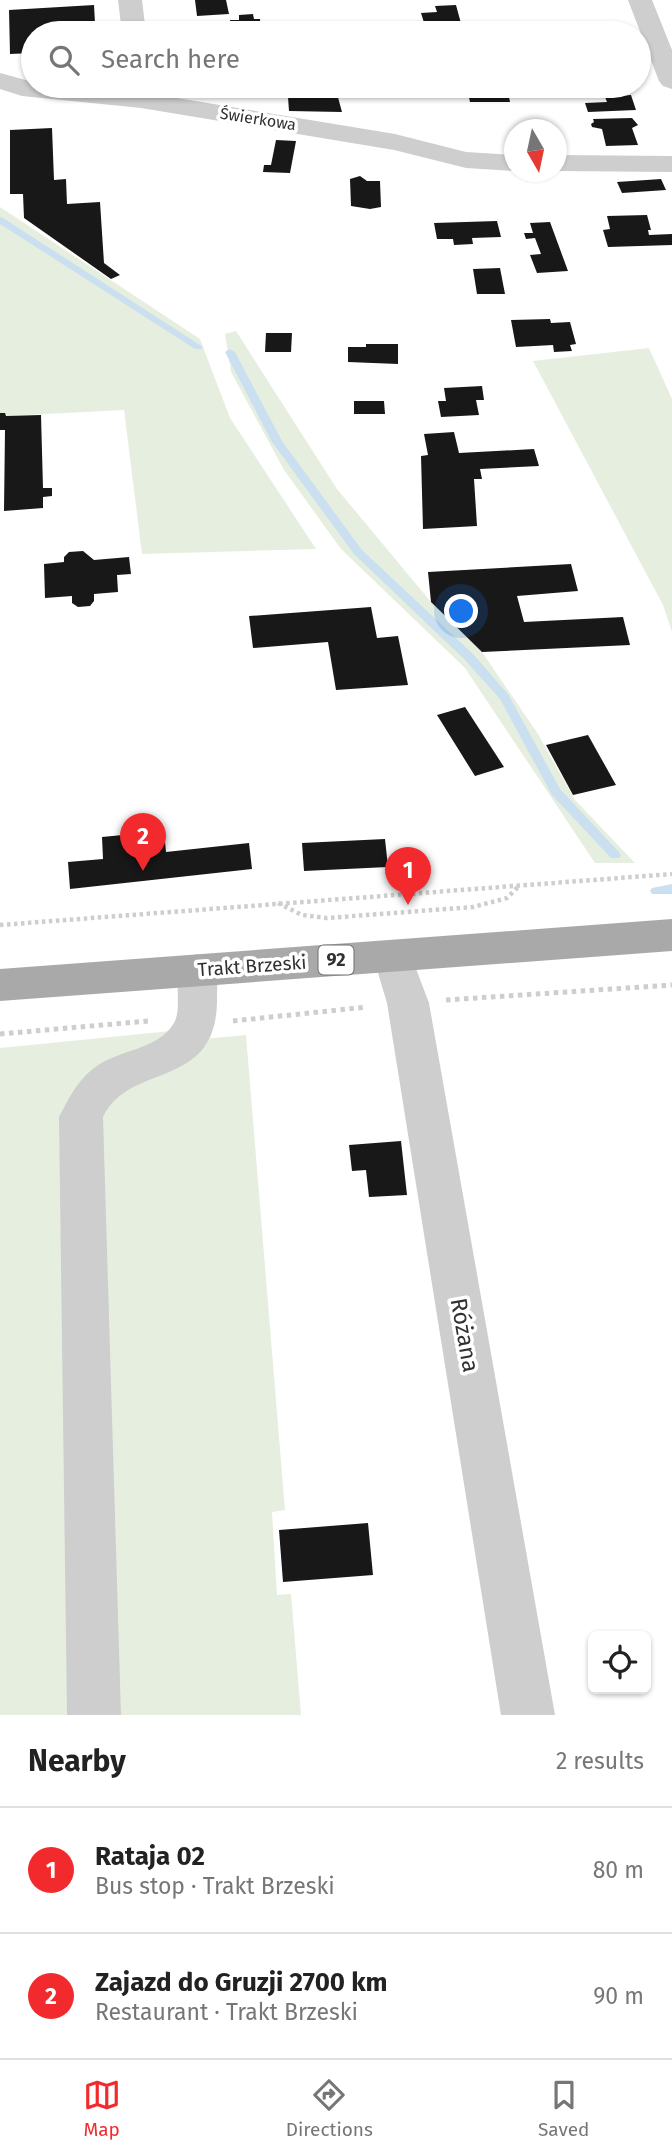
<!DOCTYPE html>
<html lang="en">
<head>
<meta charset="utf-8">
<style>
  :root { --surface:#fff; --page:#f6f6f6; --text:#222; --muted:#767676; --line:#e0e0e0; --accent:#f22a2d }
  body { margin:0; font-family:"Fira Sans",sans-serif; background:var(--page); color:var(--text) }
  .controls { position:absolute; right:21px; bottom:21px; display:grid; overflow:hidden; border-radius:10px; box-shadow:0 2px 5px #0004 }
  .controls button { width:63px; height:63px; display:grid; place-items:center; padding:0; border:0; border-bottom:2px solid var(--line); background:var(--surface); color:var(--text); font:35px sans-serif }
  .compass { position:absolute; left:504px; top:119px; width:63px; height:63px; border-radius:50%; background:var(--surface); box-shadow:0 2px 5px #0004; rotate:171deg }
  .you { position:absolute; left:462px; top:612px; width:24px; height:24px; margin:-18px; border:5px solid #fff; border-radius:50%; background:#1a73e8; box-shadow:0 0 0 10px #1a73e833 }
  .badge { display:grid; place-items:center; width:46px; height:46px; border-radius:50%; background:var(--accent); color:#fff; font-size:23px; font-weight:700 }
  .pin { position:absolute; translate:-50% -58px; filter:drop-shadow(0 2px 4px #0008) }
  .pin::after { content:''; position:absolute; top:37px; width:24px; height:21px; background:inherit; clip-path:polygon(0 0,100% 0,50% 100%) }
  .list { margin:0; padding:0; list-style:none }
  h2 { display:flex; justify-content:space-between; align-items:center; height:91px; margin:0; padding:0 28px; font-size:30px }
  h2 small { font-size:23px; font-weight:400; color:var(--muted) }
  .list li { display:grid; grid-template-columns:46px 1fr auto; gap:21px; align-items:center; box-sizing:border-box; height:126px; padding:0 28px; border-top:2px solid var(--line) }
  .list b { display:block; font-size:26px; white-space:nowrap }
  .list p { margin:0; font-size:23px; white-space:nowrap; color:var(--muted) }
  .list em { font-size:23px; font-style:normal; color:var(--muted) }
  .icon { flex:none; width:38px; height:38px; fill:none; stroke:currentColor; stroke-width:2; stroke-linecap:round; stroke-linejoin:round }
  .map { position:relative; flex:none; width:672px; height:1715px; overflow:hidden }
  .search { position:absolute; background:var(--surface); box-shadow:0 2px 5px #0004; left:21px; right:21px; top:21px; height:77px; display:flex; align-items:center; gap:18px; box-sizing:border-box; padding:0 24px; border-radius:38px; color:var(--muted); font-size:26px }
  .sheet { height:343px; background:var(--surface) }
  nav { display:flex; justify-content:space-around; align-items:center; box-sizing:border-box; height:98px; border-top:2px solid var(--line); background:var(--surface); font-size:19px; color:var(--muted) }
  nav a { display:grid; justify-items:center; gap:4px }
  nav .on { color:var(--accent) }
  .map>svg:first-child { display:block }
  .green { fill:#e6efdf }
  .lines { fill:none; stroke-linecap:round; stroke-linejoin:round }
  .stream { fill:#cadfef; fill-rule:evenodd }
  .building { fill:#181818 }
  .path-far1 { stroke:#cecece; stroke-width:4.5; stroke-dasharray:3.5 3.5; stroke-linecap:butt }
  .path { stroke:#cecece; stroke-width:5; stroke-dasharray:4.5 4.5; stroke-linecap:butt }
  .minor { fill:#cecece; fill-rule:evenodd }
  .major { fill:#a9a9a9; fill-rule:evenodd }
  .labels { text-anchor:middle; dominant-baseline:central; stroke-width:7; stroke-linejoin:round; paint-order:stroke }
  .far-street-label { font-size:16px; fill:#313131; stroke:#fff }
  .shield { fill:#fff; stroke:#6f6f6f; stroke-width:2 }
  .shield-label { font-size:18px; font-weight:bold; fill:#313131 }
  .street-label { font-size:19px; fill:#313131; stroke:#fff }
  .near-street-label { font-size:23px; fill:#313131; stroke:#fff }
</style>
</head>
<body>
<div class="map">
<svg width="672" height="1715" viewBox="0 0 672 1715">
  <rect width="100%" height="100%" fill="#fff"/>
  <g class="green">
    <polygon points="0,207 200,339 230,418 316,549 142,554 124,410 6,416 0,413"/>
    <polygon points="236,331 337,489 431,602 482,652 538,734 575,800 635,863 595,863 465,668 341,549 284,470 231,372 225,334"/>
    <polygon points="649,348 672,399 672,632 663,605 533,361"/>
    <polygon points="181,1030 66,1116 67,1715 0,1715 0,1048"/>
    <polygon points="246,1035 285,1510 272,1512 277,1595 291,1594 301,1715 118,1715 101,1106 202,1039"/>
  </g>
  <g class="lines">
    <g class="stream">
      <polygon points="0,217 3,218 203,347 201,349 195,349 0,224"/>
      <polygon points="230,349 235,352 282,441 362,550 473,654 508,694 560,789 619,852 621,855 619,858 611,858 552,795 500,699 465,660 354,554 272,442 225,352"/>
      <polygon points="672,884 672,894 652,894 650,891 652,888"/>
    </g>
  </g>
  <g class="building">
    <polygon points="195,0 226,0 229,14 197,16"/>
    <polygon points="94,5 95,23 51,25 51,33 33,33 33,53 10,54 9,10"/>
    <polygon points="456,5 462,27 426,29 421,13 437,12 435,6"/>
    <polygon points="253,14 254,19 260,19 261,33 231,33 230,20 239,20 239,15"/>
    <polygon points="537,26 538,33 520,33 519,27"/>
    <polygon points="336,90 342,112 289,111 288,97 308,96 307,91"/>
    <polygon points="483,92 508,92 510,102 470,102 468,93"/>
    <polygon points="631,95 636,110 588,112 585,103 607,102 605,97"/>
    <polygon points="632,118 638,125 632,128 638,145 606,146 602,129 592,127 591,124 594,122 593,119"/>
    <polygon points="52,128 54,180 66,179 67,204 100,202 104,263 120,275 111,279 24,218 23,194 10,194 10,130"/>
    <polygon points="276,140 296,141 290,173 263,172 264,165 271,165"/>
    <polygon points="360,176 367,181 380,181 381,207 370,209 351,206 350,179"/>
    <polygon points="661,179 666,190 622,193 617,182"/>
    <polygon points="647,215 651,230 648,230 649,235 672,234 672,245 608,247 603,230 610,229 607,216"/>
    <polygon points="497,221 501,237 472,238 473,244 454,245 453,239 437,239 434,223"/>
    <polygon points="550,222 568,271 537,273 530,255 541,254 535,238 526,239 524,233 533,233 530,223"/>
    <polygon points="500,268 505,294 477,294 473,269"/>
    <polygon points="550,319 551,323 570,322 576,344 570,345 572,351 554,352 553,345 516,347 511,320"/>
    <polygon points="266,333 292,333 291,352 265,352"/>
    <polygon points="366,344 398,344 398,364 348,362 348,347 366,347"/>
    <polygon points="482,386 484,400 476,400 479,415 441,417 438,401 446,401 444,388"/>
    <polygon points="354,401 384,401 385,414 354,414"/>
    <polygon points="0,413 5,413 6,416 41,415 43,488 52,488 52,496 43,497 43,508 4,511 5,430 0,430"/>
    <polygon points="454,432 459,453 534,449 539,466 480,469 482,479 474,479 477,526 423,529 421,456 428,455 424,434"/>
    <polygon points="83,551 94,560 129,557 131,574 117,575 118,592 94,594 94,601 90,606 78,607 72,603 72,596 45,598 44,564 64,562 64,557 69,552"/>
    <polygon points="571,564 578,591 517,596 524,622 623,617 630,645 482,652 431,602 428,572"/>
    <polygon points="371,607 377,638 398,636 408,685 336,690 328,642 253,648 249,616"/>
    <polygon points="465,707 504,767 475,776 437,715"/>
    <polygon points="588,735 616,785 573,795 546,745"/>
    <polygon points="164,831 166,852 249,843 252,869 70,889 68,862 103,859 102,837"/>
    <polygon points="385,839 388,867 304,871 302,843"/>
    <polygon points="401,1141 407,1195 369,1197 366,1170 352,1171 349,1145"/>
    <polygon points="368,1523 373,1575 283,1582 279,1530"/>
  </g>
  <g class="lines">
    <g class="path-far1">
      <polyline points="278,903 302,915 327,918 473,907 507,898 519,886"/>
      <polyline points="0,925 672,874"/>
    </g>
    <g class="path">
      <polyline points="446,1000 672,985"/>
      <polyline points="233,1021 367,1007"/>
      <polyline points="0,1034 148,1021"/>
    </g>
    <g class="minor">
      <polygon points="118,0 142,0 146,33 122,33"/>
      <polygon points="628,0 652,0 672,50 672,89 663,86 659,81"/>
      <polygon points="0,73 33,82 33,86 75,86 141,92 395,134 466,152 514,155 514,171 466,168 394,150 141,108 22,96 0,89"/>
      <polygon points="556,155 672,156 672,172 556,171"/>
      <polygon points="393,940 407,945 429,1003 555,1715 501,1715 387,1003 373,956 379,945"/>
      <path d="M197 954 211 959C219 973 217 985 217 1001 216 1091 130 1061 103 1117L121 1715H67L59 1117C69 1098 77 1081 94 1068 118 1049 157 1051 174 1023 183 1007 172 979 183 959Z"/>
    </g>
    <polygon class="major" points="672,919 672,951 0,1001 0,969"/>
  </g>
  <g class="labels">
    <g class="far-street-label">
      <text transform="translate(258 119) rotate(9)">Świerkowa</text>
    </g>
    <rect class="shield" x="318.5" y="945.5" width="35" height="29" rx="5"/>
    <g class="shield-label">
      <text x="336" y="960">92</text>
    </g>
    <g class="street-label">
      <text transform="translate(252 966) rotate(-4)">Trakt Brzeski</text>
    </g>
    <g class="near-street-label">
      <text transform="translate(465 1335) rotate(80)">Różana</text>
    </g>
  </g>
</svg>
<div class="controls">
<button><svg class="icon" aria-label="locate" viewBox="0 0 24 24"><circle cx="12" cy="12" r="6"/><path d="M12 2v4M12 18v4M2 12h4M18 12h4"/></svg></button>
</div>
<svg class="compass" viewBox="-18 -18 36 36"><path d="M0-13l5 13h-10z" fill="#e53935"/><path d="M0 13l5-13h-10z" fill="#767676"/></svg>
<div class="you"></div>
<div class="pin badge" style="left:408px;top:905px">1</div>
<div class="pin badge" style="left:143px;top:871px">2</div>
<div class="search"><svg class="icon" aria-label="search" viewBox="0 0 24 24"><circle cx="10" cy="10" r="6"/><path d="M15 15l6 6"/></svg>Search here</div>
</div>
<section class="sheet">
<h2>Nearby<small>2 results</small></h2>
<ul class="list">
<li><span class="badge">1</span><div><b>Rataja 02</b><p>Bus stop · Trakt Brzeski</p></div><em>80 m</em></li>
<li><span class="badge">2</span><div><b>Zajazd do Gruzji 2700 km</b><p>Restaurant · Trakt Brzeski</p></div><em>90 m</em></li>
</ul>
</section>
<nav>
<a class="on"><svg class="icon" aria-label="map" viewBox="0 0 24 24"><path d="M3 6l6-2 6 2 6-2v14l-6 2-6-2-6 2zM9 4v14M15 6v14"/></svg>Map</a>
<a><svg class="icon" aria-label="directions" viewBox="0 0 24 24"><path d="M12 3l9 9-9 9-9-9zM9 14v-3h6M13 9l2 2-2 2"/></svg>Directions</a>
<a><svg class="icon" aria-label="saved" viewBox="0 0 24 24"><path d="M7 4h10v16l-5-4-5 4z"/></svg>Saved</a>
</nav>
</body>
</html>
